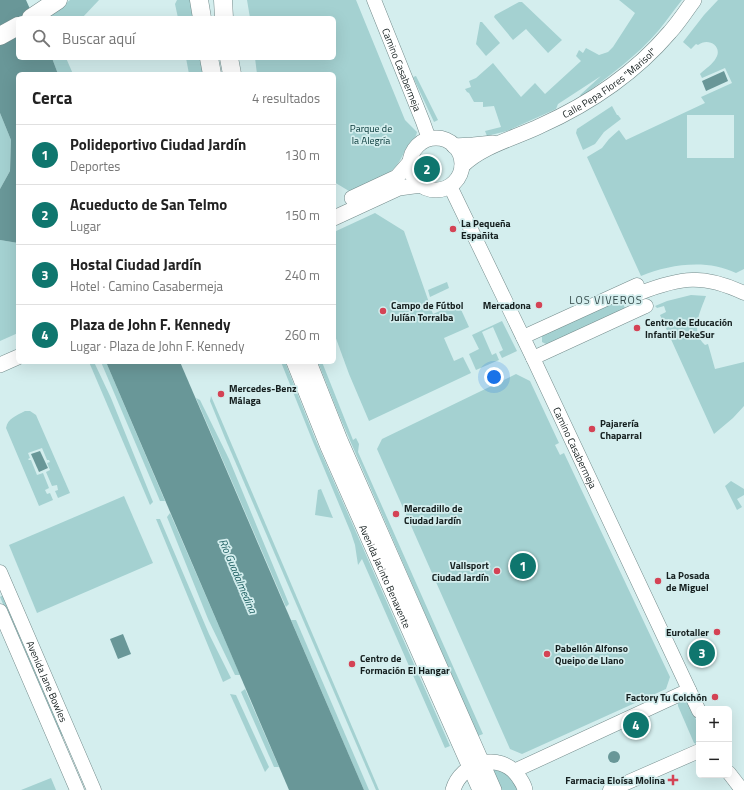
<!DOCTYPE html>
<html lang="es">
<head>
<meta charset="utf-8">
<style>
  :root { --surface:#fff; --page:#f2f2f2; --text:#222; --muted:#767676; --line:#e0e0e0; --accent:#0f766e }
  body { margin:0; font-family:"Titillium Web",sans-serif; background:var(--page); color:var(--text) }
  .controls { position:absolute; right:12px; bottom:12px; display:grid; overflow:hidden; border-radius:6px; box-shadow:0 4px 16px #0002 }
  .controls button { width:36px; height:36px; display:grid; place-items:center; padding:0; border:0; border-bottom:1px solid var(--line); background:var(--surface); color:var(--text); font:20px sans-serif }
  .you { position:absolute; left:494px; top:377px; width:14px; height:14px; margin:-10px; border:3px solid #fff; border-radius:50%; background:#1a73e8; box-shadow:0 0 0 6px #1a73e833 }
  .badge { display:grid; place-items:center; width:26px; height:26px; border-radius:50%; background:var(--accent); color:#fff; font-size:13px; font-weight:700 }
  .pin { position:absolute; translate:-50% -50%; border:2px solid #fff; box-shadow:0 1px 4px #0006 }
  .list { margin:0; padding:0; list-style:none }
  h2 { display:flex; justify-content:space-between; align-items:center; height:52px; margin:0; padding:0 16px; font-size:17px }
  h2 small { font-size:13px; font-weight:400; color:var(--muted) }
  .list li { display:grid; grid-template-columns:26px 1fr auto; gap:12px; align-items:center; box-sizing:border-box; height:60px; padding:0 16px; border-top:1px solid var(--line) }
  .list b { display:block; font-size:15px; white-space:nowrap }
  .list p { margin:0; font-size:13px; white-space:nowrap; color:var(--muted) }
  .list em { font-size:13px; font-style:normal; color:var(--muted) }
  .icon { flex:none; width:22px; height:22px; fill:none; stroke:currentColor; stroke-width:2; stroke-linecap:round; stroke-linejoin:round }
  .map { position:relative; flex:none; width:744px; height:790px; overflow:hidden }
  .search { position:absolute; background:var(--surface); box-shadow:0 4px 16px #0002; left:16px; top:16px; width:320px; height:44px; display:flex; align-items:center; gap:10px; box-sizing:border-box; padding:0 14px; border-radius:6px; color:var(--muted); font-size:15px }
  .panel { position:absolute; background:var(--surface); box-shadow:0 4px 16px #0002; left:16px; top:72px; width:320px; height:292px; border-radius:6px }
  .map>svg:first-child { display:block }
  .green { fill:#a4d1d1; fill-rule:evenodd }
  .water { fill:#699798 }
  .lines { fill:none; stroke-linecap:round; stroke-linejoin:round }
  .secondary-casing { stroke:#748c8c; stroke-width:15 }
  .primary-casing { stroke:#748c8c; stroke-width:16 }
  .highway-casing { stroke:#748c8c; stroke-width:19 }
  .secondary { stroke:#fff; stroke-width:14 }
  .primary { stroke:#fff; stroke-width:15 }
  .highway { stroke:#fff; stroke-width:18 }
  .poi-dot { fill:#d44355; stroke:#d4eeee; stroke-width:1.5 }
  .labels { text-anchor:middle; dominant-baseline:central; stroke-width:3.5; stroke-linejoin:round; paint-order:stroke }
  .street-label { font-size:10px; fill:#151f1f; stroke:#d4eeee }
  .park-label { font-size:10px; fill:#023334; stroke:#d4eeee }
  .poi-label { font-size:10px; font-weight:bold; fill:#151f1f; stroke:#d4eeee; text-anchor:start }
  .neighbourhood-label { font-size:11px; letter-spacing:1px; fill:#344a4a; stroke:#d4eeee }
  .water-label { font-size:11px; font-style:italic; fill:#1e5f61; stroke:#d4eeee }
</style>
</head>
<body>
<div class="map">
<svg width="744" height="790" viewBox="0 0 744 790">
  <rect width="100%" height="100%" fill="#d4eeee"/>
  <g class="green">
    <polygon points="70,0 99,0 82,18 48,18"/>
    <polygon points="177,0 191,0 194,18 178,18 175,4"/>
    <path d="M247 0H356L405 120 417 132C416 138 411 142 407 147 403 154 401 160 396 166 387 178 363 185 349 191L334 182V74H257L255 58H334V18H250Z"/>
    <path d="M619 0H682C674 10 667 20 659 30 637 56 608 77 581 97L580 95 601 76 558 104 556 109 507 131 487 136 485 131 501 127 494 106 483 107V102H474L469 93 467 92 465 89 471 87 469 81 476 78 493 63 521 97 535 83 545 94 581 61 576 56 579 50 583 53 586 48 599 55 608 52 613 47 635 13Z"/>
    <path d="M718 0H744V269L736 273C707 259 670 264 641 276L587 157 602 148 609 139 619 130 626 140 705 103 701 97 732 83 725 68 702 78 700 74C705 69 713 64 716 58 723 46 708 37 698 45L696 44 691 49 683 42 704 15ZM687 115H734V158H687Z"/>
    <polygon points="519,2 522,2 562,40 548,53 526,29 513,40 494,17 495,15"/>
    <polygon points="480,22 482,22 500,43 486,56 476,44"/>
    <polygon points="52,58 66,58 73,74 58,74"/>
    <polygon points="186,58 201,58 204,74 189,74"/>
    <polygon points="416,76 438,120 434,122 413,77"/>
    <polygon points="612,106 617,115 618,115 621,119 604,132 595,144 583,150 576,133 577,129"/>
    <polygon points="0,113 11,140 10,171 0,189"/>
    <polygon points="375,213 404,231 433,314 458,303 469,327 444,338 454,361 463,357 471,373 369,421 349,374 334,333 334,232"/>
    <polygon points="0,240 18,243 18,333 0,341"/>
    <polygon points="447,282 449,288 430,297 428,290"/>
    <path d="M691 295 706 296C700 312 690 331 705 345L708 344 715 369 744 362V406L733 418 714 434 660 315 666 312 664 306 657 308 655 306 667 301Z"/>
    <polygon points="620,298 626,310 548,345 542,342 542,335"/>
    <polygon points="502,321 517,351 502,358 499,352 503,350 493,327 482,332 492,355 496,353 499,360 476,370 469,354 479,349 472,335"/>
    <polygon points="89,362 94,362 111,398 153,502 150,505"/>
    <polygon points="101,362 106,362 165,501 160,501"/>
    <polygon points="281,362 285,362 316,441 450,746 445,748 362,559 358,565 355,545 351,533 313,442"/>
    <polygon points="318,362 322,362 353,440 356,438 359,444 358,452 483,734 478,736 339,415"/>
    <polygon points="516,374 530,381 559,443 555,445 560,455 564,453 670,677 666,689 522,754 510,749 377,449 382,439"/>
    <polygon points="211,396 379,790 376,790 225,438 210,401"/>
    <polygon points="196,398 200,400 229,459 289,604 286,607"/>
    <path d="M25 411H30L36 415 70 493 58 498 55 491 58 490 57 485 52 486 46 472 50 470 47 463 50 462 49 460H47L42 448 28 453 30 458 28 459 29 460H31L37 475 43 473 49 488 45 490 47 494 50 493 53 500 39 506 6 428C8 418 16 416 25 411Z"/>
    <polygon points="731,481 744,489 744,495 737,499 742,507 737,510 725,486"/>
    <polygon points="321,489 333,518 315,515 318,490"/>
    <polygon points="124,496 153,563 37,613 9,545"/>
    <polygon points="170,513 240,675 235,675 208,619 167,517"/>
    <polygon points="156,519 160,519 209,634 231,678 223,682"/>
    <polygon points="5,594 65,735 60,737 0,597"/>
    <polygon points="291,620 296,620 369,790 364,790"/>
    <polygon points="245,689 279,767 274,767 241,692"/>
    <polygon points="230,694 236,695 269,767 265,772"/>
    <polygon points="684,700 687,701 699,726 699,745 694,743 678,706 678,702"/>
    <polygon points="489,766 508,772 518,790 500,790"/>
    <polygon points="51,778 56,790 21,790"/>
  </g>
  <g class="water">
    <polygon points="0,0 26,0 34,18 18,18 18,58 52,58 58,74 18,74 18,243 0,240 0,189 10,171 11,140 0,113"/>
    <polygon points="724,71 728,81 706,91 702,81"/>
    <polygon points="106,362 180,362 364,790 289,790"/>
    <polygon points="40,451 48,468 39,472 31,454"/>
    <polygon points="123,634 131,654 118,659 110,639"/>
    <circle cx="614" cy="757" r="6"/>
  </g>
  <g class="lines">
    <defs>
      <g id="secondary">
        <path id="s1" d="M374 0 423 122 429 139"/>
        <path id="s2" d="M450 186 533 358 699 711"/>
        <path d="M640 293C681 277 703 274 744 293"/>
        <polyline points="523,337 637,285"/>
        <polyline points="533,358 646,306"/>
        <path id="s3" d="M0 572 94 790"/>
        <polyline points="0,611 77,790"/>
        <polyline points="514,771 689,690"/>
        <polyline points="729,773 742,790"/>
        <polyline points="610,790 699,751"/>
      </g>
      <g id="primary">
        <circle cx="436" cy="164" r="26"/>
        <polyline points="454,146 473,145 493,143"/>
        <path id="s4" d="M462 166C482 146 515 138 540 126 589 104 635 73 670 32 679 22 686 11 694 0"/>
        <polyline points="352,198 397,177 411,161"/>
        <polyline points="334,218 399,188 421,185"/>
        <path id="s5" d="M294 362 328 447 480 790"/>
        <polyline points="309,362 340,440 494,790"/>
        <polyline points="0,365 18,357"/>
        <path d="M453 790C461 762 500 751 518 776 521 781 524 784 525 790"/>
      </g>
      <g id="highway">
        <polyline points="199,0 202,18"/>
        <polyline points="223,0 224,18"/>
        <polyline points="31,18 58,0"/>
        <polyline points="0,36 18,26"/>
        <polyline points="209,58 212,74"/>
        <polyline points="229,58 232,74"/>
      </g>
    </defs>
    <use href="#secondary" class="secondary-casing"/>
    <use href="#primary" class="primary-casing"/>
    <use href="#highway" class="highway-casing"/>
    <use href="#secondary" class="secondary"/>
    <use href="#primary" class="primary"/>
    <use href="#highway" class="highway"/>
  </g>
  <g class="poi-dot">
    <circle cx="453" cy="229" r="4"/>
    <circle cx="539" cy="305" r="4"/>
    <circle cx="383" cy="311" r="4"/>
    <circle cx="637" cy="328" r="4"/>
    <circle cx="221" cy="394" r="4"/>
    <circle cx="592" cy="429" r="4"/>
    <circle cx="396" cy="514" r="4"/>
    <circle cx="497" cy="571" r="4"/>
    <circle cx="658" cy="581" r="4"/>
    <circle cx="717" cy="632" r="4"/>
    <circle cx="547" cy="654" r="4"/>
    <circle cx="352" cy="664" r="4"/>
    <circle cx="715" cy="697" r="4"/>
    <path d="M671 774h4v4h4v4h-4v4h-4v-4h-4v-4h4z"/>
  </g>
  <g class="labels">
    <g class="street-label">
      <text stroke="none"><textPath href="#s1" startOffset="75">Camino Casabermeja</textPath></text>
      <text stroke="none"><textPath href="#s4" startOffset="170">Calle Pepa Flores "Marisol"</textPath></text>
      <text stroke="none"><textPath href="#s2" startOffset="290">Camino Casabermeja</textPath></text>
      <text stroke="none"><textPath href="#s5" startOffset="233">Avenida Jacinto Benavente</textPath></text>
      <text stroke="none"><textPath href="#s3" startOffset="119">Avenida Jane Bowles</textPath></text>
    </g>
    <g class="park-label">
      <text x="371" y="128">Parque de<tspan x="371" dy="12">la Alegría</tspan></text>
    </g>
    <g class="poi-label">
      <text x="461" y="223">La Pequeña<tspan x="461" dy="12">Españita</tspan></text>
      <text x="391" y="305">Campo de Fútbol<tspan x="391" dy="12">Julíán Torralba</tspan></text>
      <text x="531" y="305" text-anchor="end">Mercadona</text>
      <text x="645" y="322">Centro de Educación<tspan x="645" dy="12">Infantil PekeSur</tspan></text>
      <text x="229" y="388">Mercedes-Benz<tspan x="229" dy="12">Málaga</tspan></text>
      <text x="600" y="423">Pajarería<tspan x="600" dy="12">Chaparral</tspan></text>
      <text x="404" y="508">Mercadillo de<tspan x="404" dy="12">Ciudad Jardín</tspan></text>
      <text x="489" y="565" text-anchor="end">Vallsport<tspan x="489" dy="12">Ciudad Jardín</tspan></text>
      <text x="666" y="575">La Posada<tspan x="666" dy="12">de Miguel</tspan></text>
      <text x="709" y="632" text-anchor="end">Eurotaller</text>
      <text x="555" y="648">Pabellón Alfonso<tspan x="555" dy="12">Queipo de Llano</tspan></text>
      <text x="360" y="658">Centro de<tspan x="360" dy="12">Formación El Hangar</tspan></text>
      <text x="707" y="697" text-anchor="end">Factory Tu Colchón</text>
      <text x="665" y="780" text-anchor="end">Farmacia Eloísa Molina</text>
    </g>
    <g class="neighbourhood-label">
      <text x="606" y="300">LOS VIVEROS</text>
    </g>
    <g class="water-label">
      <text transform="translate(238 576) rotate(67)">Río Guadalmedina</text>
    </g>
  </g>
</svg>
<div class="controls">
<button>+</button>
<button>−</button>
</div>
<div class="you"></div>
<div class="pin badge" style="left:523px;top:566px">1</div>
<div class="pin badge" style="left:427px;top:169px">2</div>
<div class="pin badge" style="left:702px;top:653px">3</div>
<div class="pin badge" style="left:636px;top:725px">4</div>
<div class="search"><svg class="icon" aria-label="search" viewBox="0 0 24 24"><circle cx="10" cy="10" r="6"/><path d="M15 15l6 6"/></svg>Buscar aquí</div>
<section class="panel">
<h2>Cerca<small>4 resultados</small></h2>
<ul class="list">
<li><span class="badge">1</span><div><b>Polideportivo Ciudad Jardín</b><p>Deportes</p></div><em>130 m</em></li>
<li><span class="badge">2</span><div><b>Acueducto de San Telmo</b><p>Lugar</p></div><em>150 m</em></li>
<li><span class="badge">3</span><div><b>Hostal Ciudad Jardín</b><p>Hotel · Camino Casabermeja</p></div><em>240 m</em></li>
<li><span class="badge">4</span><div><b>Plaza de John F. Kennedy</b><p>Lugar · Plaza de John F. Kennedy</p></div><em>260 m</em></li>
</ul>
</section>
</div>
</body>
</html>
